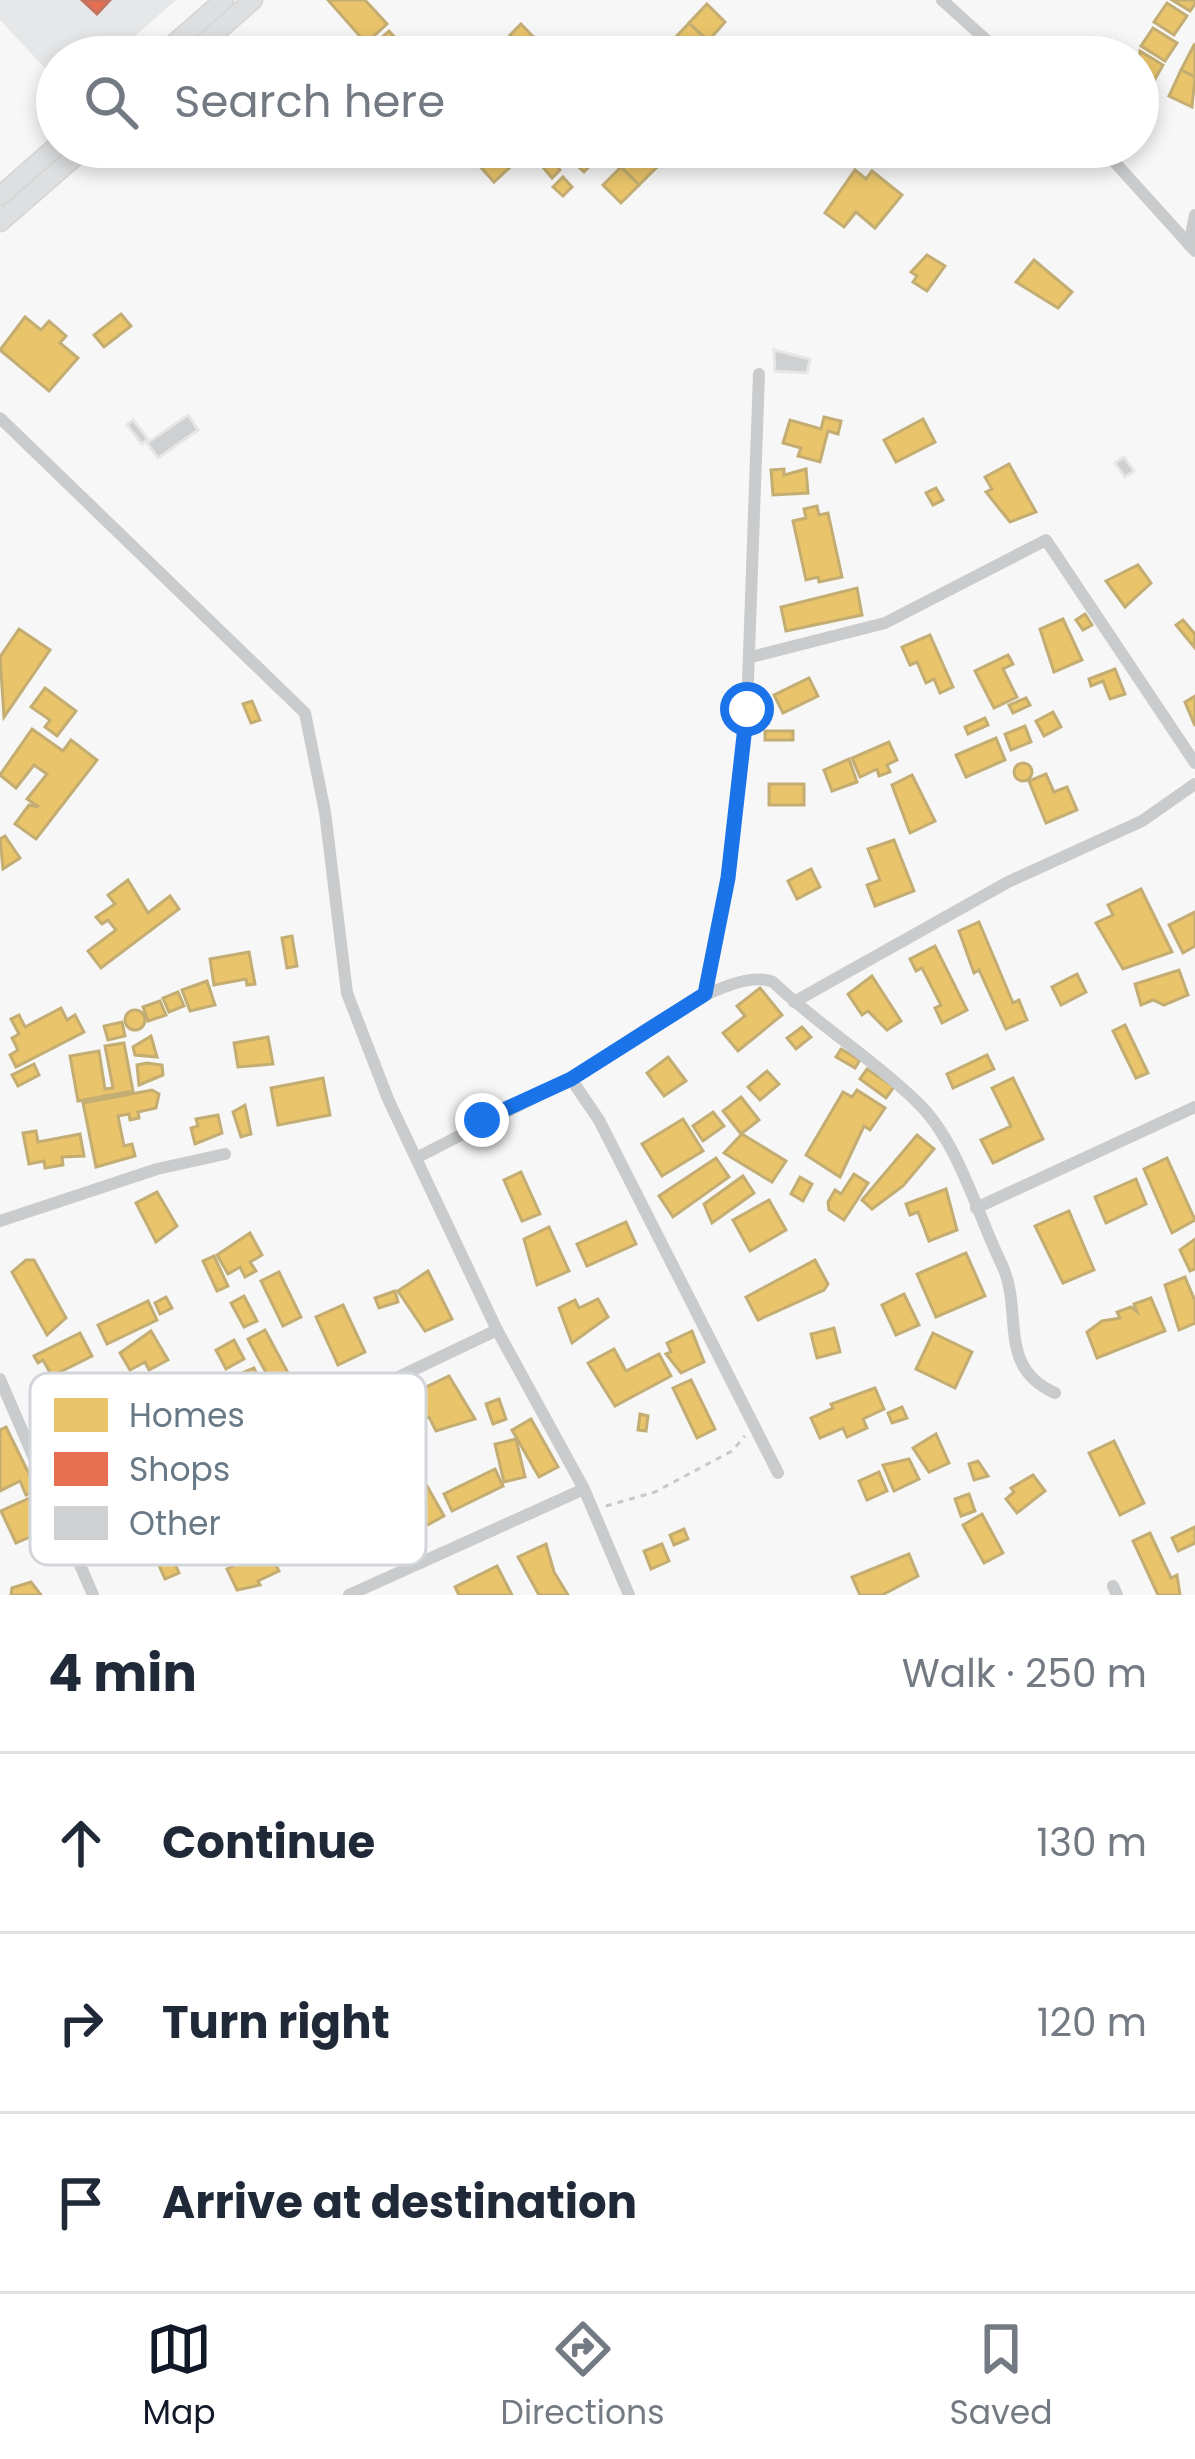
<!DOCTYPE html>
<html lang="en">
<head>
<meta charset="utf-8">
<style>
  :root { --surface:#fff; --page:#f6f6f7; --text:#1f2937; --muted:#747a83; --line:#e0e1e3; --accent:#111827 }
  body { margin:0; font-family:Poppins,sans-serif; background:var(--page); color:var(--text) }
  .stop { position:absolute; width:36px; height:36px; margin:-27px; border:9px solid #1a73e8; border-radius:50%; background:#fff }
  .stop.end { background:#1a73e8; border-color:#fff; box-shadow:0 3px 12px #0008 }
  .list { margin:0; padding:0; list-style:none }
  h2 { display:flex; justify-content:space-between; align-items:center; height:156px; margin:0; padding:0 48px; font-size:51px }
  h2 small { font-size:39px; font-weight:400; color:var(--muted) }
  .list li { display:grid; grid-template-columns:78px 1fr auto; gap:36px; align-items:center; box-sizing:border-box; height:180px; padding:0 48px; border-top:3px solid var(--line) }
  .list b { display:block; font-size:45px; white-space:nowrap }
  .list em { font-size:39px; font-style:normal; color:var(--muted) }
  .icon { flex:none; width:66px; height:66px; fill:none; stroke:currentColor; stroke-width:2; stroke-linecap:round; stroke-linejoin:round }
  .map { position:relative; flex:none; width:1195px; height:1595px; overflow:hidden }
  .search { position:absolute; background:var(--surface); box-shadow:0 6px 18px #0003; left:36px; right:36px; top:36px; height:132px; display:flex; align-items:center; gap:30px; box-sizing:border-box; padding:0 42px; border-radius:66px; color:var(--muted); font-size:45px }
  .sheet { height:696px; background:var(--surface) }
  nav { display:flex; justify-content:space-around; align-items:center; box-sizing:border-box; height:168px; border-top:3px solid var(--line); background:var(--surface); font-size:33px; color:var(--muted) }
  nav a { display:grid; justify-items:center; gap:6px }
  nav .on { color:var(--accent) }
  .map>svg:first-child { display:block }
  .built { fill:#e6e7e8 }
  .homes { fill:#e9c46a; stroke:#c3ad72; stroke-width:3 }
  .shops { fill:#e76f51; stroke:#c17261; stroke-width:3 }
  .building { fill:#ced0d1; stroke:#e6e6e6; stroke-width:3 }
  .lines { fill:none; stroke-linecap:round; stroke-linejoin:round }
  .secondary-casing { stroke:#d4d5d6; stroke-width:21 }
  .path { stroke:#c7c9ca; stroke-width:3; stroke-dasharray:6 6; stroke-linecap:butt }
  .street { stroke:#cacbcc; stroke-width:12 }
  .secondary { stroke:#dedfe0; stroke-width:18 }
  .route { stroke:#1a73e8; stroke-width:15 }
  .key { fill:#fff; stroke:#d2d6da; stroke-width:3 }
  .key-label { font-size:33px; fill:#697885 }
</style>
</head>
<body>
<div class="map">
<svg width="1195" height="1595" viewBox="0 0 1195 1595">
  <rect width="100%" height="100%" fill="#f7f7f7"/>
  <polygon class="built" points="0,0 176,0 111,57 57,57 57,81 0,20"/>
  <g class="homes">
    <polygon points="328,0 365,0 387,24 366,43"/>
    <polygon points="1172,0 1195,0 1195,4 1190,11"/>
    <polygon points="1167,3 1187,16 1174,35 1154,22"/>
    <polygon points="707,4 725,22 708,41 689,23"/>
    <polygon points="689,23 708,41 692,57 671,42"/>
    <polygon points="521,24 539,43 527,54 510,35"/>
    <polygon points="1153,28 1177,43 1165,61 1141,46"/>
    <polygon points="389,31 412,57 382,57 372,46"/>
    <polygon points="749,40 765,57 732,57"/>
    <polygon points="671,42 688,57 657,57"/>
    <polygon points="1194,45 1195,46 1195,77 1181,70"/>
    <polygon points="1140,51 1163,65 1151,86 1138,79"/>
    <polygon points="1181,70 1195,77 1192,107 1169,96"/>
    <polygon points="495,147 509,147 519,159 494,182 477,163"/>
    <polygon points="572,147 595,147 602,153 584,172 565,154"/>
    <polygon points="641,147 674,147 675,149 657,167"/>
    <polygon points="724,147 760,147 742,165"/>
    <polygon points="639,149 657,167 639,185 621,167"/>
    <polygon points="545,153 560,170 552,178 537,160"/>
    <polygon points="621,167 639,185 621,203 603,185"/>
    <polygon points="855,170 866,179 872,171 902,195 875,228 856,212 844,227 825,213"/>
    <polygon points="563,177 572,187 563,196 553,187"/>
    <polygon points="927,255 945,266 927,291 913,282 917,276 911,272"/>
    <polygon points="1034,260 1072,292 1058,308 1016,282"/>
    <polygon points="121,314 131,326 104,347 94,335"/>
    <polygon points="25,317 41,330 49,321 66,336 60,343 78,358 49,391 0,350"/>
    <polygon points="824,417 841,421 838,434 828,431 820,462 798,456 801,448 783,443 790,420 821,429"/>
    <polygon points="923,419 935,442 896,462 884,440"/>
    <polygon points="1009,464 1036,512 1010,522 986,492 992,489 985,477"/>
    <polygon points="784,469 784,475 806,469 808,493 773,495 771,470"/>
    <polygon points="936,488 943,500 933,505 926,493"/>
    <polygon points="817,506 819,515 828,513 842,577 819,582 818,577 806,580 793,521 806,518 804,509"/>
    <polygon points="1138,565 1151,583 1125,607 1106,581"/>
    <polygon points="857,588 862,615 786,631 781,607"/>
    <polygon points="1085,614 1092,625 1083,630 1076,620"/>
    <polygon points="1063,619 1082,660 1054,672 1040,629"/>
    <polygon points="1183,620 1195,634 1194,647 1176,625"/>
    <polygon points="19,629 50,650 4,717 0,657"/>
    <polygon points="930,635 953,687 940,693 934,679 926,683 917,662 910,665 902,647"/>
    <polygon points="1008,655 1013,664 1003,669 1017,697 994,708 975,671"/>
    <polygon points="1115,669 1125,694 1110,699 1103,681 1091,686 1089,679"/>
    <polygon points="809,678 818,696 783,713 774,695"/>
    <polygon points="45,688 76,711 57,736 45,727 50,720 31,707"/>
    <polygon points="1195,696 1195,726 1185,702"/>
    <polygon points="1026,698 1030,705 1013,713 1009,705"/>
    <polygon points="252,701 260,720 251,723 243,704"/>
    <polygon points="1053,712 1061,727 1044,736 1036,721"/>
    <polygon points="985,718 988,725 968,734 965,727"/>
    <polygon points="1025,726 1031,742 1011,750 1005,734"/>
    <polygon points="32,729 63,751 71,740 97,760 36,839 15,824 29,805 39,807 27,799 47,774 34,765 16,788 0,775"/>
    <rect x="765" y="731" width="28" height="9"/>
    <polygon points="996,738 1005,760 966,777 956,755"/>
    <polygon points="889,742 897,760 887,765 890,772 879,776 877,769 860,777 852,758"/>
    <polygon points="849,759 857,782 832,791 824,770"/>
    <circle cx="1023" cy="772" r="9"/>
    <polygon points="1046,774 1054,792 1067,787 1077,810 1046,823 1029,781"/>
    <polygon points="912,775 935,821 910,833 892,785"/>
    <rect x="769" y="784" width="35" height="21"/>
    <polygon points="5,836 20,858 3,869 0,839"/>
    <polygon points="894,840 914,891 875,906 867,885 880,880 868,849"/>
    <polygon points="811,869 820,887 797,899 788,881"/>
    <polygon points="128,880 148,913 170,896 179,909 101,968 88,951 116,930 108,920 102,924 96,917 115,904 108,895"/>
    <polygon points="1141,889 1172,952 1123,969 1096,923 1113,915 1108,905"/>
    <polygon points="1195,912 1195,946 1183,953 1169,925"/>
    <polygon points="979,922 1013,1003 1019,1000 1027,1020 1006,1029 979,970 974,973 959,931"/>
    <polygon points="292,936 297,966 287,968 282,938"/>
    <polygon points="935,946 967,1010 942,1023 935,1008 941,1005 922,968 916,971 910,959"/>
    <polygon points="249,952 255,984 247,985 246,979 214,985 210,959"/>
    <polygon points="1179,970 1188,995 1164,1005 1153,1000 1141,1005 1135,984"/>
    <polygon points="1077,974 1086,992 1061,1005 1052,987"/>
    <polygon points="872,976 901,1021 887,1030 868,1011 862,1015 848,994"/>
    <polygon points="207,981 215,1005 190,1011 182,990"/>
    <polygon points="760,988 782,1015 738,1051 723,1033 745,1016 737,1006"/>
    <polygon points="178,992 184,1006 169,1012 163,998"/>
    <polygon points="160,1001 166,1015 148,1021 143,1007"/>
    <polygon points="61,1008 67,1020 75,1015 84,1032 16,1067 10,1055 18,1050 12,1038 19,1034 11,1019 19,1015 25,1027"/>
    <circle cx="135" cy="1020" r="10"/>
    <polygon points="122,1022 125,1036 108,1040 104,1026"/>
    <polygon points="1125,1025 1148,1073 1136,1078 1113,1031"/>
    <polygon points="802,1027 811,1037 796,1049 787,1038"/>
    <polygon points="151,1036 157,1057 135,1055 133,1047"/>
    <polygon points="268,1037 273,1064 238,1067 234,1043"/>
    <polygon points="124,1043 133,1091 78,1101 70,1056 99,1051 105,1089 113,1088 105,1046"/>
    <polygon points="841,1049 860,1060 855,1068 836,1057"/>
    <polygon points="987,1055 994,1069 953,1088 947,1074"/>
    <polygon points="668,1057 686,1081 664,1096 647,1073"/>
    <polygon points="147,1063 162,1065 163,1075 139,1085 137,1065"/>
    <polygon points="34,1064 39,1075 18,1086 12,1075"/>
    <polygon points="867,1069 894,1087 886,1098 860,1079"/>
    <polygon points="767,1071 779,1084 760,1100 748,1087"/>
    <polygon points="323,1078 330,1115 278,1125 271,1088"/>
    <polygon points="1013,1078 1043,1139 993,1163 981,1140 1011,1126 992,1088"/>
    <polygon points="152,1090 159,1094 156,1108 138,1112 139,1118 130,1120 129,1114 118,1116 124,1146 132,1144 135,1156 96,1167 83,1103"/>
    <polygon points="857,1090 885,1108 870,1130 864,1126 840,1177 806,1155 843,1092 852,1097"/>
    <polygon points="741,1097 759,1120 741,1134 723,1111"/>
    <polygon points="245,1105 251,1134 241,1137 233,1112"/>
    <polygon points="713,1112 724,1126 703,1141 693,1126"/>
    <polygon points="218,1115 222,1133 195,1144 191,1128 198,1126 196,1119"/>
    <polygon points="683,1119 703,1151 662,1176 642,1144"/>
    <polygon points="36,1131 38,1142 80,1134 84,1156 62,1157 63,1165 45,1168 44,1161 29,1164 23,1133"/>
    <polygon points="742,1134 786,1161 772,1182 724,1153"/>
    <polygon points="917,1135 934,1149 903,1186 872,1209 862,1200"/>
    <polygon points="716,1158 729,1177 673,1217 659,1196"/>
    <polygon points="1167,1158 1195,1220 1172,1233 1144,1169"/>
    <polygon points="521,1172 540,1214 522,1221 504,1180"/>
    <polygon points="854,1174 868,1183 844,1220 829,1210 828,1202 835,1190 841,1194"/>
    <polygon points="743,1176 754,1193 712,1223 704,1204"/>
    <polygon points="800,1177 812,1184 803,1201 791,1194"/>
    <polygon points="1136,1179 1146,1204 1106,1223 1095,1197"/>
    <polygon points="946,1189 957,1230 929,1241 918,1212 910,1215 906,1204"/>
    <polygon points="157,1192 177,1226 156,1242 136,1203"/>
    <polygon points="769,1200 786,1230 750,1251 733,1220"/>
    <polygon points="1069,1211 1094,1270 1063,1283 1035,1226"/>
    <polygon points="626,1222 636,1244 587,1266 577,1244"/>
    <polygon points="549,1227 569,1271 537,1285 524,1239"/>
    <polygon points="250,1233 262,1255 250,1262 256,1271 245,1277 240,1267 228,1274 217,1255"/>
    <polygon points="1195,1239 1195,1269 1190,1271 1180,1250"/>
    <polygon points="966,1253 985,1296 936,1317 917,1274"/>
    <polygon points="214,1256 228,1286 217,1291 203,1261"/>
    <polygon points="26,1260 34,1260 66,1318 47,1335 12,1272"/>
    <polygon points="815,1260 828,1284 824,1290 758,1320 746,1297"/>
    <polygon points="428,1271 452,1319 425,1331 398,1291"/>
    <polygon points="279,1272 301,1317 283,1326 261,1281"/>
    <polygon points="1185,1277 1195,1301 1195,1323 1179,1330 1165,1285"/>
    <polygon points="395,1291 398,1302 379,1308 375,1298"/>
    <polygon points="904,1294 919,1325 896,1335 882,1305"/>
    <polygon points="244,1296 257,1321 244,1327 231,1303"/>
    <polygon points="166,1297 172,1308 160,1314 155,1303"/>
    <polygon points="1151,1298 1165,1331 1097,1358 1087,1332 1102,1321 1120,1318 1117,1312 1131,1307 1137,1312 1134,1304"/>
    <polygon points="598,1299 608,1317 572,1343 559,1308 575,1300 579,1308"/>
    <polygon points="148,1301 157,1320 107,1344 98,1325"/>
    <polygon points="343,1305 365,1352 338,1365 316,1317"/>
    <polygon points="834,1328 840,1352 817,1358 811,1334"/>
    <polygon points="265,1330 288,1373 271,1382 248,1339"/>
    <polygon points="151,1331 168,1360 149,1370 145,1362 130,1370 120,1353"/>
    <polygon points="692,1331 704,1362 681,1373 666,1354 671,1352 667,1343"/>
    <polygon points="80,1333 92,1356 52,1376 43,1360 38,1363 34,1356"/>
    <polygon points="933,1333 972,1352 955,1388 916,1369"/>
    <polygon points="234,1340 244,1359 226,1369 216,1350"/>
    <polygon points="614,1349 626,1371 659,1354 671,1376 615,1406 588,1363"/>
    <polygon points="254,1368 261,1384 212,1405 202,1381 213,1376 216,1384"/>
    <polygon points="449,1376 475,1419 436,1431 429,1417 399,1432 411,1458 391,1467 374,1433 388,1426 383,1416 415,1400 420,1410 424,1408 416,1392"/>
    <polygon points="691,1380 715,1429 697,1438 673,1388"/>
    <polygon points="875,1388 884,1409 863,1419 867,1428 847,1437 843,1428 820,1438 811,1418 833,1408 831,1404"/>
    <polygon points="499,1399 506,1419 493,1424 486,1404"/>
    <polygon points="902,1407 907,1418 892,1423 888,1413"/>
    <polygon points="640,1414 648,1416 646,1431 638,1430"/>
    <polygon points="531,1419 558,1467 539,1477 512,1430"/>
    <polygon points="6,1427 37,1490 26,1495 20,1481 0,1491 0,1430"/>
    <polygon points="936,1434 949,1463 929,1472 913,1448"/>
    <polygon points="516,1439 525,1477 504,1482 495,1444"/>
    <polygon points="1114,1441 1144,1503 1120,1515 1089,1453"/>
    <polygon points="909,1459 919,1479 894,1491 883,1465"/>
    <polygon points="978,1461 988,1476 974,1480 969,1464"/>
    <polygon points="415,1465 444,1516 422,1528 393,1478"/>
    <polygon points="495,1469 503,1486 452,1511 444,1494"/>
    <polygon points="879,1472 887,1491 867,1500 859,1481"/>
    <polygon points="1033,1475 1045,1491 1017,1513 1006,1499 1014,1492 1011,1488"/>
    <polygon points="969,1494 975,1511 961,1516 955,1499"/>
    <polygon points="34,1496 48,1529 16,1543 1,1511"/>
    <polygon points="982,1514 1003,1553 984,1563 963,1525"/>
    <polygon points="202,1521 212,1545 174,1561 179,1573 165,1579 145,1534 162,1527 166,1537"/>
    <polygon points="1195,1527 1195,1543 1178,1551 1172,1538"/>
    <polygon points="684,1529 688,1539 674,1545 670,1535"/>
    <polygon points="1150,1533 1171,1578 1177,1575 1180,1595 1158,1595 1133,1541"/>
    <polygon points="546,1544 554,1572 568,1595 539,1595 518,1557"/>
    <polygon points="662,1544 669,1561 651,1569 644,1551"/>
    <polygon points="269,1550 279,1571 258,1581 260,1585 237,1590 227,1569"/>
    <polygon points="909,1554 918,1576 882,1595 860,1595 852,1577"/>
    <polygon points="497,1566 512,1595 459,1595 455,1587"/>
    <polygon points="31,1582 41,1595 11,1595 12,1588"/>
  </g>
  <polygon class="shops" points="82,0 110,0 97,14"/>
  <g class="building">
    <polygon points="774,350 810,359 807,373 775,371"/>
    <polygon points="188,415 198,430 158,458 147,443"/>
    <polygon points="133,420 148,439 142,444 127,425"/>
    <polygon points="1124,457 1134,471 1125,477 1115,463"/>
  </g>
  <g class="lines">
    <defs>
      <g id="secondary">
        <polyline points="159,57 224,0"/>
        <polyline points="188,57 253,0"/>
        <polyline points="0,196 57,146"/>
        <polyline points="0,222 86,147"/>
      </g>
    </defs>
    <use href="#secondary" class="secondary-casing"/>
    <polyline class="path" points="606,1506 655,1492 732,1451 745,1436"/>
    <g class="street">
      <polyline points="942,0 1005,57"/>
      <polyline points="1101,147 1195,251"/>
      <polyline points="1189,245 1195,215"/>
      <polyline points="0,418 305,713 325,812 347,993 388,1099 497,1330 584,1489 629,1595"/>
      <polyline points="751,657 885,623 1046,540 1195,763"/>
      <polyline points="705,993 729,877 747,709 759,374"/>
      <polyline points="794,1002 1008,882 1142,821 1195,784"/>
      <path d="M571 1079C614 1053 728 963 773 982 818 1025 872 1058 916 1101 958 1140 977 1214 1002 1265 1024 1312 996 1367 1055 1393"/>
      <polyline points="418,1157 571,1079 599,1120 778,1473"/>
      <polyline points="976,1208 1195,1107"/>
      <polyline points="0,1221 157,1169 225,1154"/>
      <polyline points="0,1379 93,1595"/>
      <polyline points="61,1527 218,1463 497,1330"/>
      <polyline points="1113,1586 1117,1595"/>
      <polyline points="349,1595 584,1489"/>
    </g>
    <use href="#secondary" class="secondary"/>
  </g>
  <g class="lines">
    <polyline class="route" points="482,1120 571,1079 705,994 728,878 747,709"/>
  </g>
  <rect x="30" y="1373" width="396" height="192" rx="18" class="key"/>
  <rect x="54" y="1398" width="54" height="34" fill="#e9c46a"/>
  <rect x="54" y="1452" width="54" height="34" fill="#e76f51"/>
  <rect x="54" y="1506" width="54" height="34" fill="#ced0d1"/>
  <g class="key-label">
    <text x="129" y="1427">Homes</text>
    <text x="129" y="1481">Shops</text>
    <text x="129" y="1535">Other</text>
  </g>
</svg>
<div class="stop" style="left:747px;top:709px"></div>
<div class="stop end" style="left:482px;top:1120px"></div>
<div class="search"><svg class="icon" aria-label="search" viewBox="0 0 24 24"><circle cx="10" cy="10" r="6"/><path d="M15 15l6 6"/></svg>Search here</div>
</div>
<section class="sheet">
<h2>4 min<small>Walk · 250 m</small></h2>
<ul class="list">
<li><svg class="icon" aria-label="ahead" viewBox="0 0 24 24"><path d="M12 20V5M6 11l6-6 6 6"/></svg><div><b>Continue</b></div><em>130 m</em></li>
<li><svg class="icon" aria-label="right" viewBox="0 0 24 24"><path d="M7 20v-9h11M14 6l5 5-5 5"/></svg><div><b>Turn right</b></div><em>120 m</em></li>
<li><svg class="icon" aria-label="arrive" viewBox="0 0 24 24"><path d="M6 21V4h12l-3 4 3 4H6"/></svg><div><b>Arrive at destination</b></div></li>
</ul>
</section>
<nav>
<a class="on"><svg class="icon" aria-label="map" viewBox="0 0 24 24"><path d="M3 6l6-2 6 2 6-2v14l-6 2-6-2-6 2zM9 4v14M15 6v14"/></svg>Map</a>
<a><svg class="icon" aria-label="directions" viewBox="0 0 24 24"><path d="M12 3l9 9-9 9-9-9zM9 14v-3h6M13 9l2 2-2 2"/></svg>Directions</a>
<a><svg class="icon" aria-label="saved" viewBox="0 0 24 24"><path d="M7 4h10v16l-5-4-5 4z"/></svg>Saved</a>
</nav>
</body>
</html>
